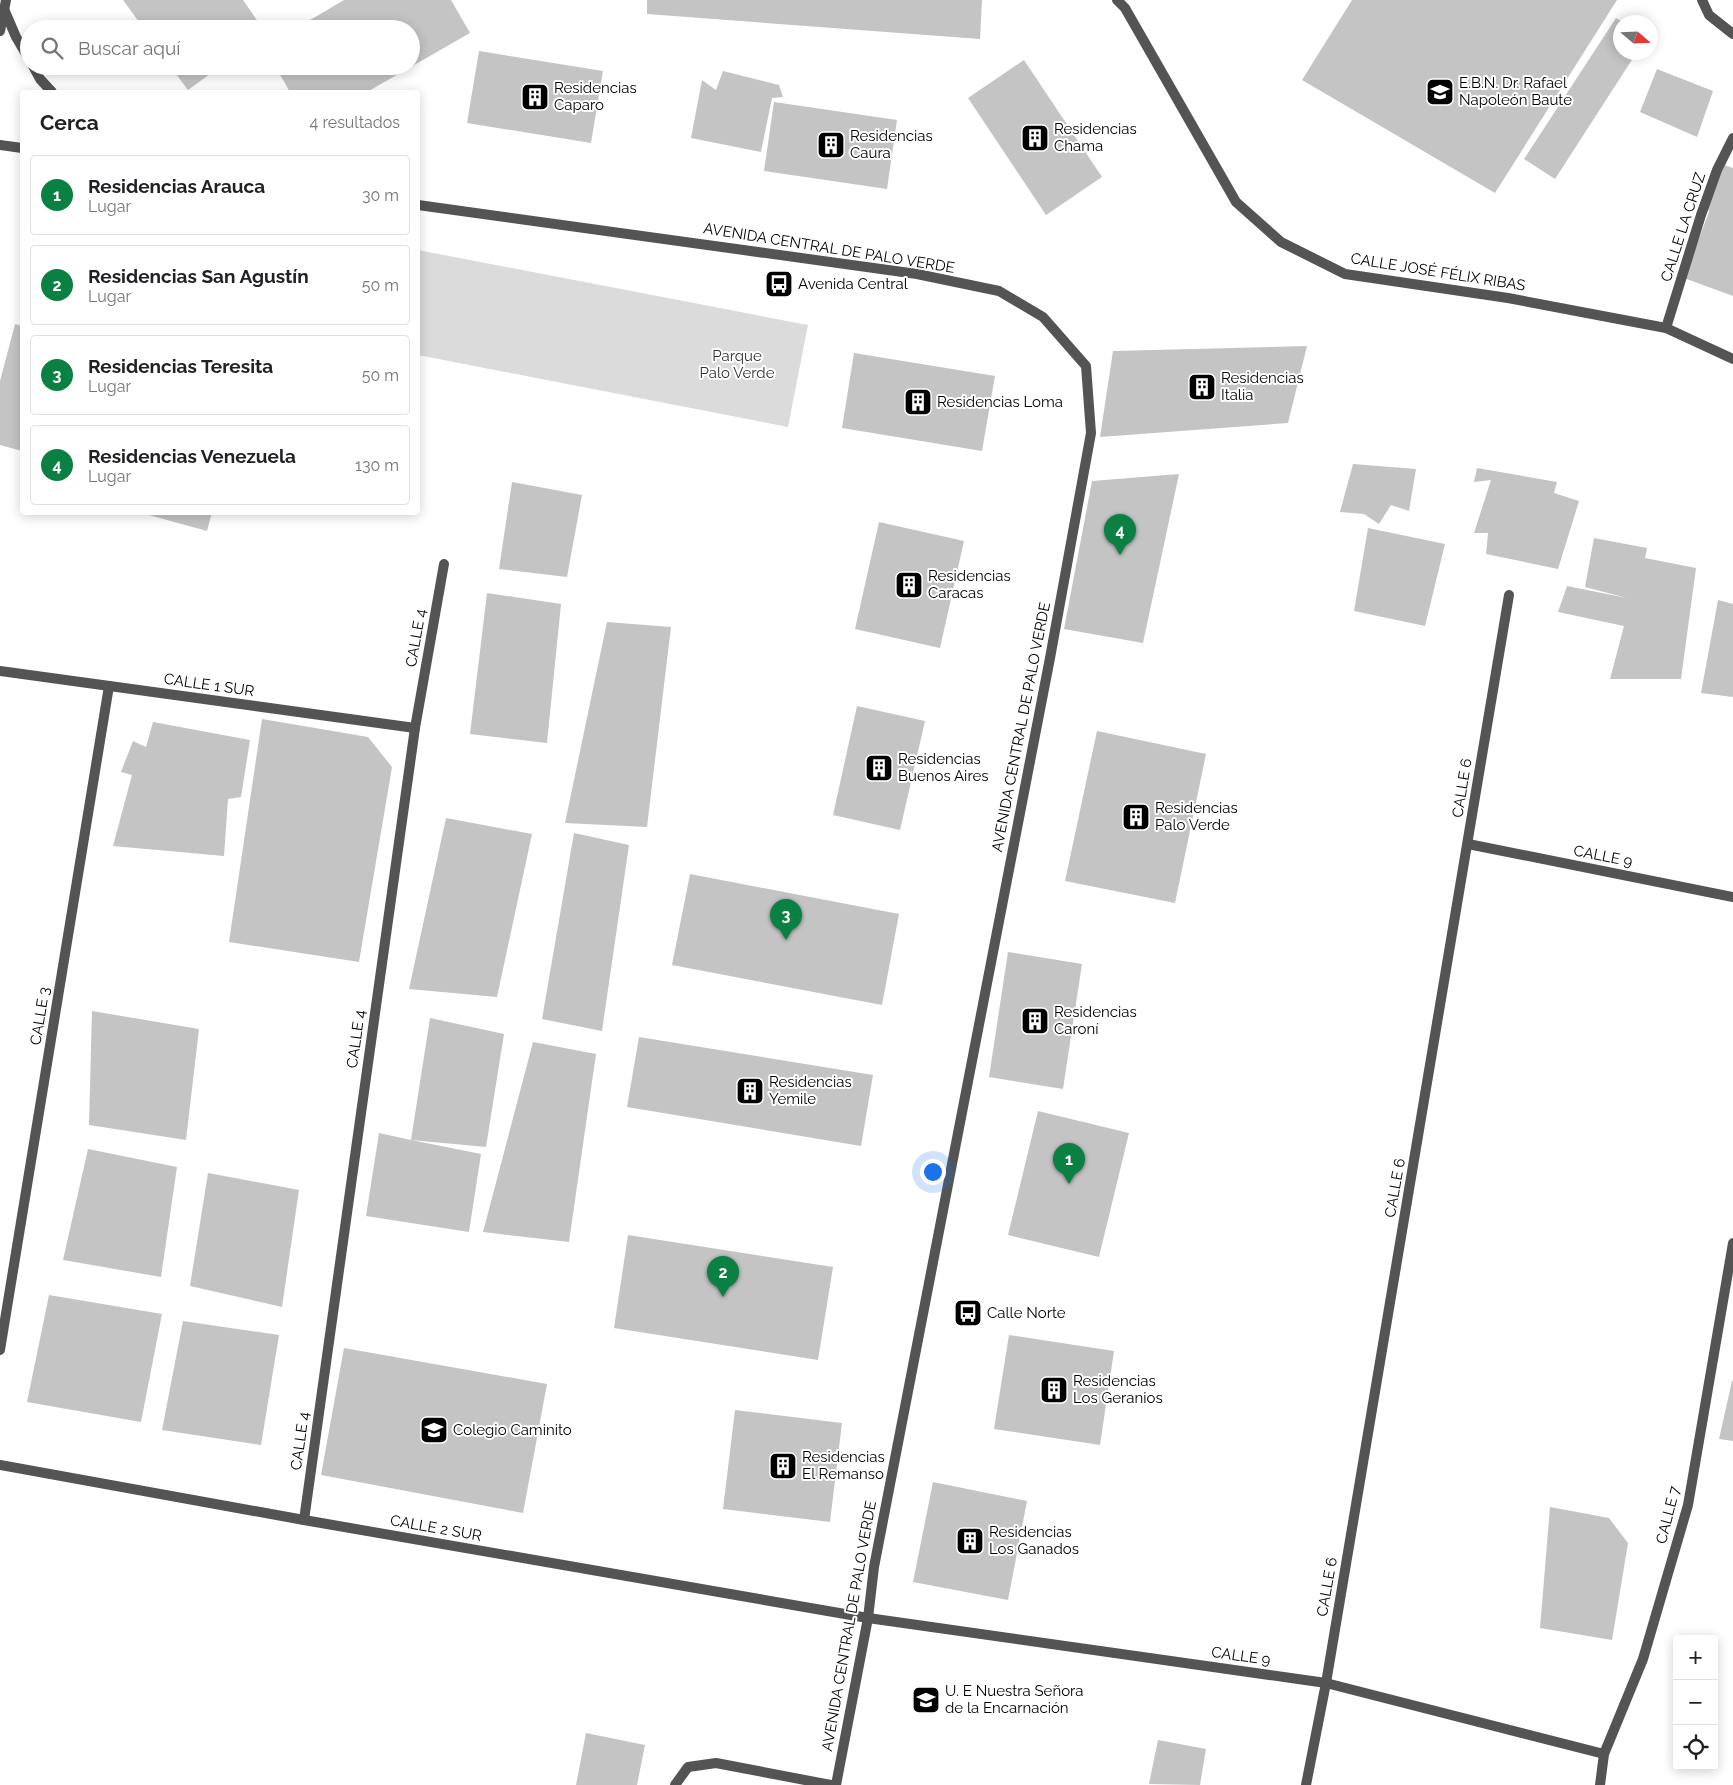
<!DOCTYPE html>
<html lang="es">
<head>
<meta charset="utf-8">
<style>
  :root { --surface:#fff; --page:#f6f6f6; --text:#202124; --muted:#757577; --line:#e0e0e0; --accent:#0b8043 }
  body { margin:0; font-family:Raleway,sans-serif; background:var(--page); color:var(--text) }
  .controls { position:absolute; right:15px; bottom:15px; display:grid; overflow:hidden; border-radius:5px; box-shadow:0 2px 12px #0003 }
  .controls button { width:45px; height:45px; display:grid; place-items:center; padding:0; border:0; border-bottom:1px solid var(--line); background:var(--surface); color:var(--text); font:25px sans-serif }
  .compass { position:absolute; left:1613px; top:15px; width:45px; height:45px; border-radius:50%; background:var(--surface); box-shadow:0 2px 12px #0003; rotate:109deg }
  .you { position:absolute; left:932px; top:1171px; width:18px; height:18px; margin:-12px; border:4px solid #fff; border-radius:50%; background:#1a73e8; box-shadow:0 0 0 8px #1a73e833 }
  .badge { display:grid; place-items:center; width:32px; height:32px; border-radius:50%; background:var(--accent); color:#fff; font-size:16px; font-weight:700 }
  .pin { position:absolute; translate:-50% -41px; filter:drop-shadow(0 1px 2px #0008) }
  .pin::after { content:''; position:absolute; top:26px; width:18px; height:15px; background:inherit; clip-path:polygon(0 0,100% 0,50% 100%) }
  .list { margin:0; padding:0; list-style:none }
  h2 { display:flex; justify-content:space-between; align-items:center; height:65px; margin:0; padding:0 20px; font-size:21px }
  h2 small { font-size:16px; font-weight:400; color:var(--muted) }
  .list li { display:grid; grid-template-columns:32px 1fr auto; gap:15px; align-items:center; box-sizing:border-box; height:80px; margin:0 10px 10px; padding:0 10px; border:1px solid var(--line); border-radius:5px }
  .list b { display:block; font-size:19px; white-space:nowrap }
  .list p { margin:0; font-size:16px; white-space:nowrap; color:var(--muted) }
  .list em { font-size:16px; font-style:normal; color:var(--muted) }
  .icon { flex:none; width:28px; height:28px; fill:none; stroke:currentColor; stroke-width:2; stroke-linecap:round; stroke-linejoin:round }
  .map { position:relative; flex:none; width:1733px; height:1785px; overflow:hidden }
  .search { position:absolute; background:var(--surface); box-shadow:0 2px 12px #0003; left:20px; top:20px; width:400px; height:55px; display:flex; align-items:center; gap:12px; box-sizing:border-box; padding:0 18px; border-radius:28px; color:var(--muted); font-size:19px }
  .panel { position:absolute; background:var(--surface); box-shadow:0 2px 12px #0003; left:20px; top:90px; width:400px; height:425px; border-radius:5px }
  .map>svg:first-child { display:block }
  .green { fill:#dbdbdb }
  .building { fill:#c4c4c4 }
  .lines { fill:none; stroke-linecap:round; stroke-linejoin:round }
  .minor { stroke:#545454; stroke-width:10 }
  .tertiary { stroke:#545454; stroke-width:10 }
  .labels { text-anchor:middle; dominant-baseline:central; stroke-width:4; stroke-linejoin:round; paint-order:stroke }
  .poi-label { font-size:15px; fill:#000; stroke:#fff; text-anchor:start }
  .street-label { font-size:15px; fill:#000; stroke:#fff }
  .park-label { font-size:15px; fill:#323232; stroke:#fff }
</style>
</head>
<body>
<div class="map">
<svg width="1733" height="1785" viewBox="0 0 1733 1785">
  <rect width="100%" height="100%" fill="#fff"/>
  <polygon class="green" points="418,250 808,325 788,427 418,355"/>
  <g class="building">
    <polygon points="123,0 243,0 263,29 144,29"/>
    <polygon points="344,0 451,0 470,33 367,92 290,92 275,66 411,66 411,29 295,29"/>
    <polygon points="647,0 982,0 980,39 647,14"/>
    <polygon points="1352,0 1617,0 1495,193 1302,80"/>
    <polygon points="1616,18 1623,22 1620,22 1620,52 1637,52 1555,179 1524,159"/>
    <polygon points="479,51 603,71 591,143 467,123"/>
    <polygon points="1024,60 1102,177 1046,215 968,98"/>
    <polygon points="170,66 221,66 188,90"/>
    <polygon points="1657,69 1713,91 1697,137 1640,112"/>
    <polygon points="723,71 779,85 783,97 772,98 761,152 691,138 702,80 716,90"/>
    <polygon points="774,102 897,120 887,189 764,171"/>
    <polygon points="1724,165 1733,168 1733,296 1684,278 1709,212 1708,206"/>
    <polygon points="15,324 22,326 22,451 0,445 0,381"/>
    <polygon points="1307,346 1288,423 1100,437 1113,351"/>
    <polygon points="854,353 995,376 982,451 842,428"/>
    <polygon points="1353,464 1416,469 1409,511 1391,505 1379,524 1364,514 1340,512"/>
    <polygon points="1477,468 1557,482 1554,493 1579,501 1558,569 1486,554 1488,533 1474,533 1491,480 1474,482"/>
    <polygon points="1179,474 1143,643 1064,629 1092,481"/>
    <polygon points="512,482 582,495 567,577 499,569"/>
    <polygon points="138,512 212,512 207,531"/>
    <polygon points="879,522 964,541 940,648 855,629"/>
    <polygon points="1368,528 1445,544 1425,626 1354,611"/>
    <polygon points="1594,538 1647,548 1645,558 1696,568 1681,679 1610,679 1624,626 1558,612 1567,586 1627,598 1585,587"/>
    <polygon points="487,593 561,604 547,743 470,734"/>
    <polygon points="1718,600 1733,604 1733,697 1701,693"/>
    <polygon points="607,622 671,627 647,827 565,823"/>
    <polygon points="857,706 925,721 900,830 833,815"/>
    <polygon points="262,719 368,737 392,767 359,962 229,942"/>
    <polygon points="153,722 250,740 241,797 228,799 224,856 113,846 132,775 121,772 133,741 146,747"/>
    <polygon points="1097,731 1206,754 1175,903 1065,881"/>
    <polygon points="446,818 532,834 497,997 409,989"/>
    <polygon points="574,833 629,845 602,1031 542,1019"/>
    <polygon points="690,874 899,914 882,1005 672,965"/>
    <polygon points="1008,952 1082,964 1063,1089 989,1077"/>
    <polygon points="92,1011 199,1029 186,1140 89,1125"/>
    <polygon points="430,1018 504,1034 486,1147 411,1140 481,1154 469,1232 366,1216 379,1133 411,1140"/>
    <polygon points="639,1037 873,1075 861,1146 627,1107"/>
    <polygon points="533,1042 596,1054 569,1242 483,1232"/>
    <polygon points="1038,1111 1129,1133 1099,1257 1008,1235"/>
    <polygon points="88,1149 177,1167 161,1277 63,1260"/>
    <polygon points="208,1173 299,1190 282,1307 190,1286"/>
    <polygon points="628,1235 833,1267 818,1360 614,1328"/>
    <polygon points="49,1295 162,1314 141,1422 27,1402"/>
    <polygon points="183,1321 279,1335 261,1445 162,1430"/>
    <polygon points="1009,1335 1114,1351 1100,1445 994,1429"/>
    <polygon points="344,1348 547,1384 523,1513 321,1475"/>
    <polygon points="1732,1381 1733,1381 1733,1441 1719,1439"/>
    <polygon points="735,1410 842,1423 830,1522 723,1509"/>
    <polygon points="933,1482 1027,1501 1008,1600 913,1582"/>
    <polygon points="1550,1507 1609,1518 1628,1543 1612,1640 1540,1628"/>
    <polygon points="586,1733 645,1745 637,1785 576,1785"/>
    <polygon points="1158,1740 1206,1749 1200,1785 1149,1784"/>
  </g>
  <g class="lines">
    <g class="minor">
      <polyline points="1117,0 1125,8 1236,202 1281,242 1345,274 1508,298 1666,328 1733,359"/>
      <polyline points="1702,0 1709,15 1733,34"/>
      <polyline points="1666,328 1701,215 1717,170 1733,138"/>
      <polyline points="0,671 415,728"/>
      <polyline points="1468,844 1733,897"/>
      <polyline points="0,1350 109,686"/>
      <polyline points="0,1465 304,1520 868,1618 1326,1683 1604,1754"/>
      <polyline points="304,1520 415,728 444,564"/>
      <polyline points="675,1785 688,1767 716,1763 831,1785"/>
      <polyline points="1306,1785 1326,1683 1509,595"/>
      <polyline points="1600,1785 1604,1754 1643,1659 1688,1505 1733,1243"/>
    </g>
    <g class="tertiary">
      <polyline points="4,9 16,37 29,59"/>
      <polyline points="0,31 6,0"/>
      <polyline points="33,66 40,79 52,92"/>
      <polyline points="0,145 22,148"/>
      <polyline points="418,205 917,274 999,291 1043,317 1086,366 1091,433 1050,658 874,1567 868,1618 836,1785"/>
    </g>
  </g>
  <defs>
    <symbol id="school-square" viewBox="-11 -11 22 22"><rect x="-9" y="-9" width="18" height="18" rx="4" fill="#000" stroke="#fff"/><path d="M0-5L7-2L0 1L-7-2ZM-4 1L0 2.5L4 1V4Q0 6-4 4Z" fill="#fff"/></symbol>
    <symbol id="building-square" viewBox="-11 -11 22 22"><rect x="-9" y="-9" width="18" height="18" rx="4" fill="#000" stroke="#fff"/><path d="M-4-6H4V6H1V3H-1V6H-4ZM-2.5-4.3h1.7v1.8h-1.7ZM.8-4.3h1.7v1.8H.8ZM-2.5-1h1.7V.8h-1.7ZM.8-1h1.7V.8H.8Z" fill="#fff"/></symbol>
    <symbol id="bus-square" viewBox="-11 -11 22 22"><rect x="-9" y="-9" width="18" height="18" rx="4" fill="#000" stroke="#fff"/><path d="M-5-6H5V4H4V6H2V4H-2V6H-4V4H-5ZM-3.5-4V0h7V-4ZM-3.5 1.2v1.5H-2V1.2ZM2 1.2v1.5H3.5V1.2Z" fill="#fff"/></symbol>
  </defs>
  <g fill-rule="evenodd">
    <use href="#school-square" x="1424" y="76" width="32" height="32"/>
    <use href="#building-square" x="519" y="81" width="32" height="32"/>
    <use href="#building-square" x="1019" y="122" width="32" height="32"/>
    <use href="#building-square" x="815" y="129" width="32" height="32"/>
    <use href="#bus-square" x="763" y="268" width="32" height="32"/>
    <use href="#building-square" x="1186" y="371" width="32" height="32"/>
    <use href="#building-square" x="902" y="386" width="32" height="32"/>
    <use href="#building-square" x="893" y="569" width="32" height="32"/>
    <use href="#building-square" x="863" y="752" width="32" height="32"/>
    <use href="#building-square" x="1120" y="801" width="32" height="32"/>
    <use href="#building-square" x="1019" y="1005" width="32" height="32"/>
    <use href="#building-square" x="734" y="1075" width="32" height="32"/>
    <use href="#bus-square" x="952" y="1297" width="32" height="32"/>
    <use href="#building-square" x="1038" y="1374" width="32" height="32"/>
    <use href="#school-square" x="418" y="1414" width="32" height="32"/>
    <use href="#building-square" x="767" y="1450" width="32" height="32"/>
    <use href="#building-square" x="954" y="1525" width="32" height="32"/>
    <use href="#school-square" x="910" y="1684" width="32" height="32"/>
  </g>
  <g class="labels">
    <g class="poi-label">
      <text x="1459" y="83">E.B.N. Dr. Rafael<tspan x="1459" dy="17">Napoleón Baute</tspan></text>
      <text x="554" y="88">Residencias<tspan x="554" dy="17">Caparo</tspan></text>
      <text x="1054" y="129">Residencias<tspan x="1054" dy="17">Chama</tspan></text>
      <text x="850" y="136">Residencias<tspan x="850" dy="17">Caura</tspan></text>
      <text x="798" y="284">Avenida Central</text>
      <text x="1221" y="378">Residencias<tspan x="1221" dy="17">Italia</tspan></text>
      <text x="937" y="402">Residencias Loma</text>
      <text x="928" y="576">Residencias<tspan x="928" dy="17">Caracas</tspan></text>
      <text x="898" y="759">Residencias<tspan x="898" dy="17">Buenos Aires</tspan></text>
      <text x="1155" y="808">Residencias<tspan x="1155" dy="17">Palo Verde</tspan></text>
      <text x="1054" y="1012">Residencias<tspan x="1054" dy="17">Caroní</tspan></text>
      <text x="769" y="1082">Residencias<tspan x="769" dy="17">Yemile</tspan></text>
      <text x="987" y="1313">Calle Norte</text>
      <text x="1073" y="1381">Residencias<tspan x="1073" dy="17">Los Geranios</tspan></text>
      <text x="453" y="1430">Colegio Caminito</text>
      <text x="802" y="1457">Residencias<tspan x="802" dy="17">El Remanso</tspan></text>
      <text x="989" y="1532">Residencias<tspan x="989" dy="17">Los Ganados</tspan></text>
      <text x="945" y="1691">U. E Nuestra Señora<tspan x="945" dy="17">de la Encarnación</tspan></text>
    </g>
    <g class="street-label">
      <text transform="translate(1683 227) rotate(-72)">CALLE LA CRUZ</text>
      <text transform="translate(829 248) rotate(9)">AVENIDA CENTRAL DE PALO VERDE</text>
      <text transform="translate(1438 272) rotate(9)">CALLE JOSÉ FÉLIX RIBAS</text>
      <text transform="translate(416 638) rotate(-80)">CALLE 4</text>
      <text transform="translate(209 685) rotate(8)">CALLE 1 SUR</text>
      <text transform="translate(1021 727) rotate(-79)">AVENIDA CENTRAL DE PALO VERDE</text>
      <text transform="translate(1462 788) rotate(-81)">CALLE 6</text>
      <text transform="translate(1603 856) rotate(11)">CALLE 9</text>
      <text transform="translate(40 1016) rotate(-81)">CALLE 3</text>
      <text transform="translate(356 1039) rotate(-82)">CALLE 4</text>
      <text transform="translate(1395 1188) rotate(-80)">CALLE 6</text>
      <text transform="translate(300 1441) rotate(-82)">CALLE 4</text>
      <text transform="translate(1668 1515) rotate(-76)">CALLE 7</text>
      <text transform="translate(436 1528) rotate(10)">CALLE 2 SUR</text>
      <text transform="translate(1327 1587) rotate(-80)">CALLE 6</text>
      <text transform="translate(849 1626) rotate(-80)">AVENIDA CENTRAL DE PALO VERDE</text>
      <text transform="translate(1241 1656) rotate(8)">CALLE 9</text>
    </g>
    <g class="park-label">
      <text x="737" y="356">Parque<tspan x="737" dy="17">Palo Verde</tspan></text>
    </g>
  </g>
</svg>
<div class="controls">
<button>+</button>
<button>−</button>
<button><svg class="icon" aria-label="locate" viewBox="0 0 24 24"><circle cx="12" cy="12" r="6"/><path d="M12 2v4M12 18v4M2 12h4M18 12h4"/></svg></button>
</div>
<svg class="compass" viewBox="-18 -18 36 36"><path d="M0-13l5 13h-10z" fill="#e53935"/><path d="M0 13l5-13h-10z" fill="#757577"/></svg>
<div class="you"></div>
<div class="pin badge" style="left:1069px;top:1184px">1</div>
<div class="pin badge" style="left:723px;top:1297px">2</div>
<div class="pin badge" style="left:786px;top:940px">3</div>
<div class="pin badge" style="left:1120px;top:555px">4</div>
<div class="search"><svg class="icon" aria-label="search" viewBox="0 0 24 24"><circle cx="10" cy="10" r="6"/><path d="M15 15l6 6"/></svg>Buscar aquí</div>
<section class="panel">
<h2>Cerca<small>4 resultados</small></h2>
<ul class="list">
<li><span class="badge">1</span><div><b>Residencias Arauca</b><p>Lugar</p></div><em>30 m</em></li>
<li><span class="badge">2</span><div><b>Residencias San Agustín</b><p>Lugar</p></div><em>50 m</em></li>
<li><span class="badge">3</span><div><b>Residencias Teresita</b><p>Lugar</p></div><em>50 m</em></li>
<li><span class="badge">4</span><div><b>Residencias Venezuela</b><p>Lugar</p></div><em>130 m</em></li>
</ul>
</section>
</div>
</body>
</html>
